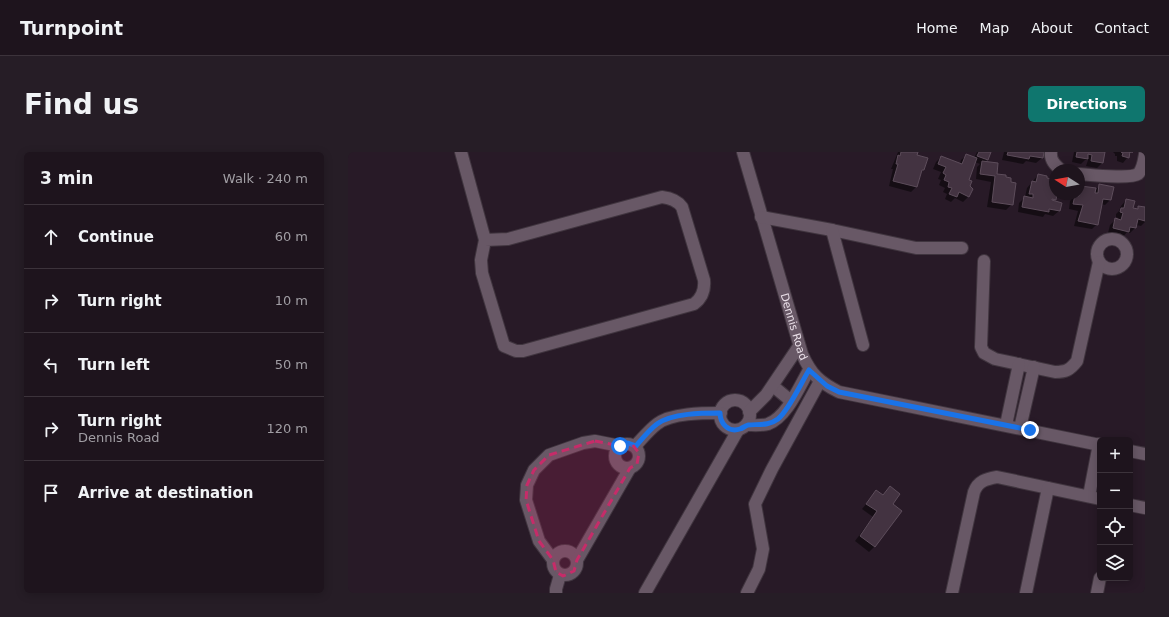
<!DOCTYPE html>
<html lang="en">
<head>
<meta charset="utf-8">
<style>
  :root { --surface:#1e141d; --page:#261d26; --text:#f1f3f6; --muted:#a19ea4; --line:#3c333b; --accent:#0f766e }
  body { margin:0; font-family:"DejaVu Sans",sans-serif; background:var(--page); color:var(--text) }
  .controls { position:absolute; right:12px; bottom:12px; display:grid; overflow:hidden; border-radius:6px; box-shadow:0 2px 10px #0003 }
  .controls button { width:36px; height:36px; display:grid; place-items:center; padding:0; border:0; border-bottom:1px solid var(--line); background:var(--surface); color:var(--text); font:20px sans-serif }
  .compass { position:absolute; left:701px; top:12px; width:36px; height:36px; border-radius:50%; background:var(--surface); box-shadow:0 2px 10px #0003; rotate:281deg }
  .stop { position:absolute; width:12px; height:12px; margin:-9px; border:3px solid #1a73e8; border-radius:50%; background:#fff }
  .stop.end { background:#1a73e8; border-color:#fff; box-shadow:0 1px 4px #0008 }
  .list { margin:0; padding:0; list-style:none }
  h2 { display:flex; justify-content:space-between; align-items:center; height:52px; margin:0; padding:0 16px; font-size:17px }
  h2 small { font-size:13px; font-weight:400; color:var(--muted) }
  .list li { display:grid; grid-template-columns:26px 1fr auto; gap:12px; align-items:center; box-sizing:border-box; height:64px; padding:0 16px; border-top:1px solid var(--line) }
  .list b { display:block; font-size:15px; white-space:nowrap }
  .list p { margin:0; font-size:13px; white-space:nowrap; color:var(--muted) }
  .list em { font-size:13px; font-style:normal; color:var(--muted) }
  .icon { flex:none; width:22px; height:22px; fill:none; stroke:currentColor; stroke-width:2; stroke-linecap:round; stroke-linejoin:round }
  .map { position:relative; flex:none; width:797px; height:441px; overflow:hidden; border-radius:6px }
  header { display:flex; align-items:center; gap:24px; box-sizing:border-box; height:56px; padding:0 20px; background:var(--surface); border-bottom:1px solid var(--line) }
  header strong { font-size:19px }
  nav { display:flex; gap:22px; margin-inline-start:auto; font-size:14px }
  .intro { display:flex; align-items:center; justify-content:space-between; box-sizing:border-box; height:96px; padding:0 24px }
  h1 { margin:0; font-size:28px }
  .button { padding:10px 18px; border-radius:6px; background:var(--accent); color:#fff; font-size:14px; font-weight:700 }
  main { display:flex; gap:24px; padding:0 24px }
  aside { flex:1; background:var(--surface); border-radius:6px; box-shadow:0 2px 10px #0003 }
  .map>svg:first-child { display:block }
  .shadow { fill:#0007 }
  .building { fill:#433341; stroke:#5d4d5b }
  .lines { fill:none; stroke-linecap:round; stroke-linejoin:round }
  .minor-casing { stroke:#40353f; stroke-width:14 }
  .minor { stroke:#685866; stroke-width:12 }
  .route { stroke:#1a73e8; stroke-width:5 }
  .marked { fill:#c62c69; fill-opacity:0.2; stroke:#c62c69; stroke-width:3; stroke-dasharray:8 5; stroke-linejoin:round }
  .labels { text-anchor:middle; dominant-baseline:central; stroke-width:3.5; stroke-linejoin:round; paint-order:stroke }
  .street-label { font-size:11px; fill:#e8dee7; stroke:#0d070d }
</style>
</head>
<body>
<header>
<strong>Turnpoint</strong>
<nav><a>Home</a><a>Map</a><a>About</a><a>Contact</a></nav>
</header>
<div class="intro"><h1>Find us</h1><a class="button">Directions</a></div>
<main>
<aside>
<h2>3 min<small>Walk · 240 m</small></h2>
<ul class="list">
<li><svg class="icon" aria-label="ahead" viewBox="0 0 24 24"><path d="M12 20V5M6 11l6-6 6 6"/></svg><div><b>Continue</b></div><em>60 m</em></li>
<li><svg class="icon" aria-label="right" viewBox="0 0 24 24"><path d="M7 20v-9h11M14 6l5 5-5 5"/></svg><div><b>Turn right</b></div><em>10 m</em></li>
<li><svg class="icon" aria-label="left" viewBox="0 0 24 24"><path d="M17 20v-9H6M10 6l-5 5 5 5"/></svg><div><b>Turn left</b></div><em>50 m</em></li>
<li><svg class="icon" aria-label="right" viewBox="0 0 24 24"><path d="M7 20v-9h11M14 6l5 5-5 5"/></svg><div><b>Turn right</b><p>Dennis Road</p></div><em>120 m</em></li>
<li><svg class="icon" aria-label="arrive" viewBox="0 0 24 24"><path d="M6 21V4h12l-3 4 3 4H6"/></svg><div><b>Arrive at destination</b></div></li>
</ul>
</aside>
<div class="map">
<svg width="797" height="441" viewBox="0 0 797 441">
  <rect width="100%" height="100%" fill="#281a27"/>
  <g class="shadow">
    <polygon points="548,0 569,0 568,4 575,18 572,21 568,35 563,40 541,34 545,17 543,17 550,0"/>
    <polygon points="629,0 642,0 639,8 636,10 648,22 664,52 658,58 639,55 643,30 628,27 629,15 632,12 627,10 619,28 621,35 623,37 620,45 615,50 607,46 603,50 597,47 599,42 595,40 597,36 591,33 593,28 590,27 593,20 585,17 588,10 593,5 612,12 613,8 619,3 626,6"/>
    <polygon points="656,0 695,0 694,6 688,11 678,9 675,12 654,8"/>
    <polygon points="726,0 756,0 754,11 749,16 738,14 740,8 737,8 733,12 724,10"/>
    <polygon points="765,0 784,0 775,11 769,9 769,4 767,4 767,2"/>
    <polygon points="690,23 703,28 707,26 707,42 713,42 709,46 707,46 705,50 712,51 711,59 705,64 697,62 695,65 670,60 671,51 677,45 679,36"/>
    <polygon points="752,33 762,48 757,53 753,52 749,72 744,77 726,74 730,59 721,57 722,49 728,42 731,42 731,37 734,35 747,39"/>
    <polygon points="778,48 784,57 788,58 791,55 797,57 797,70 793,74 788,73 787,76 782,81 779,80 775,85 760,81 762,73 767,68 770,68 770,66 768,65 768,62 771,59 773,54"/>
    <polygon points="542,335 543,353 527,394 521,400 507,389 525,365 514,357 528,340 534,344"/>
  </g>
  <g class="building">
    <polygon points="553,0 570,0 569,3 580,6 576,18 574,18 569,35 545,29 550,12 548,12 550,3 552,4"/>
    <polygon points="631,0 643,0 640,8 629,4"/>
    <polygon points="660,0 696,0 695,6 682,4 681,7 659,3"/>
    <polygon points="729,0 757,0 755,11 743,9 744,3 740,2 740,7 728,5"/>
    <polygon points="773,0 785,0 782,0 781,6 774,4 775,1"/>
    <polygon points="618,2 629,6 621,28 624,29 622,34 625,37 621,45 611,40 609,45 601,42 604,36 600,35 601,30 596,28 598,23 595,21 598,15 590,12 593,4 614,12"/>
    <polygon points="634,9 650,11 649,22 658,23 658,25 663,26 663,30 668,31 665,53 644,50 647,24 632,22"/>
    <polygon points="690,22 699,24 699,26 704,27 705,25 707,25 707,42 709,42 708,48 704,47 704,48 714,51 712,59 701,57 701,60 674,55 676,44 685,46 685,42 681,42 684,29 688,30"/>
    <polygon points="751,32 766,35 763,48 755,47 750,73 730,69 735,53 725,52 727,43 731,44 733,34 748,36 747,41 750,41"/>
    <polygon points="778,47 787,49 785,56 790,57 790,54 797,55 797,69 790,67 788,76 782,75 781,80 765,76 767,66 773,68 775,61 772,60 773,56 776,56"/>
    <polygon points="542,334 552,342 545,352 554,359 527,395 512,384 529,359 518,352 528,338 535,343"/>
  </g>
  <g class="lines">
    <defs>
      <g id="minor">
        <path d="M113 0 137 88 133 108 134 121 156 194 168 199H175L346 152C354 146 357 138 356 128L334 55C329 48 322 46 314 45L160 87 137 88"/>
        <path id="s1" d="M395 0 454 202C463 222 471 230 491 240L752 293"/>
        <path d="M703 0C702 8 707 13 713 18"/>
        <path d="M731 22C741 23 783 27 790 22 795 17 796 8 797 2"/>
        <polyline points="413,65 484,78 568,96 614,96"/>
        <polyline points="484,78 515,193"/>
        <circle cx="764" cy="102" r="15"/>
        <path d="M636 109 633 195 636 201 647 207 707 220C718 220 722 218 729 209L751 110"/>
        <polyline points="425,234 443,249"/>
        <circle cx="387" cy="263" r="15"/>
        <polyline points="401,260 418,243 451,194"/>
        <path d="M398 273C405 273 413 274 420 272 439 265 451 235 461 218"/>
        <polyline points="658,273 671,212"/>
        <polyline points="672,276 686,215"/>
        <circle cx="279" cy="304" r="12"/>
        <path d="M287 294C294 287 301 278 309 272 323 261 355 261 373 261"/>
        <polyline points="782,299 797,302"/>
        <polyline points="741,344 751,292"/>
        <polyline points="782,353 797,356"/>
        <circle cx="217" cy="411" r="12"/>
        <polyline points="205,408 191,389 178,348 179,333 186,318 201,303 235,291 247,289 272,294"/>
        <polyline points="229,408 282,316"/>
        <polyline points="208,441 208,437 212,423"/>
        <polyline points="297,441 390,278"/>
        <polyline points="399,441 411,417 415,397 407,352 424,317 472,229"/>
        <path d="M604 441 626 340C630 329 638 327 649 325L752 347"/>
        <polyline points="678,441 700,336"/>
        <polyline points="749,441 752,426"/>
      </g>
    </defs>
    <use href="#minor" class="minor-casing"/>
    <use href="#minor" class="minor"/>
  </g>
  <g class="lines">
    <path class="route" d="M272 294 280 291 288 294C294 287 301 278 309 272 324 261 355 261 372 261 372 271 380 281 392 277 395 276 397 274 400 273 410 272 421 274 430 267 441 258 453 231 461 218L479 234 491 240 682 278"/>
  </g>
  <path class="marked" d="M247 289 272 294 284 292 291 301 289 312 282 316 229 408 226 419 215 424 208 420 205 408 191 389 178 348 179 333 186 318 201 303Z"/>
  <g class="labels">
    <g class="street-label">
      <text stroke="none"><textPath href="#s1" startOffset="182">Dennis Road</textPath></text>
    </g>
  </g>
</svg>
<div class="controls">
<button>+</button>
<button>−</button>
<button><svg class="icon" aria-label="locate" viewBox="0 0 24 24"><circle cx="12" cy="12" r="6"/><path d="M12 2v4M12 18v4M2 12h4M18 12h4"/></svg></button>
<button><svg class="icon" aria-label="layers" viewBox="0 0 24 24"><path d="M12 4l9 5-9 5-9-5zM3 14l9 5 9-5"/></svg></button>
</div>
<svg class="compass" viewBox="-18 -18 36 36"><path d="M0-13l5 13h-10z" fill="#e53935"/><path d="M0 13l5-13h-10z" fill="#a19ea4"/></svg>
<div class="stop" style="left:272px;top:294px"></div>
<div class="stop end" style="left:682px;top:278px"></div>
</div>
</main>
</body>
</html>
